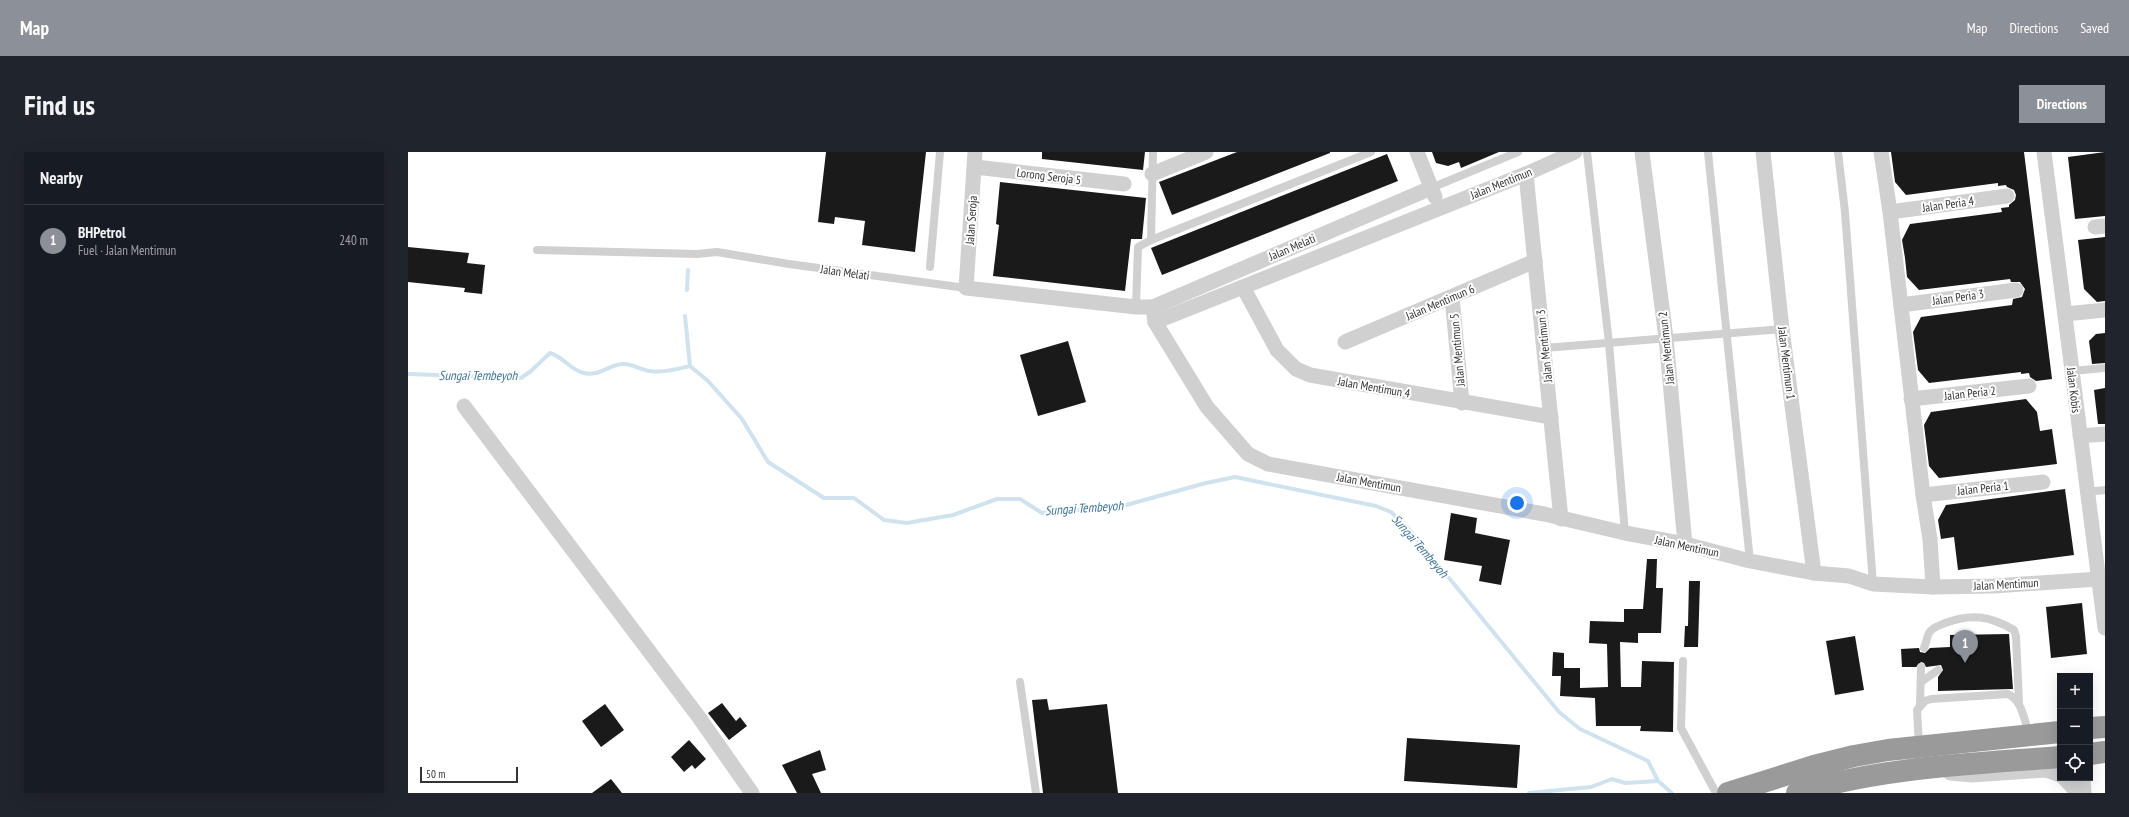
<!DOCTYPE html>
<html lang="en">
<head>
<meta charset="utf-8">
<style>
  :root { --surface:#171b24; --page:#20242c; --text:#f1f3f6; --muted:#9ea1a6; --line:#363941; --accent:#8c9099 }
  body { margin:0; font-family:"PT Sans Narrow",sans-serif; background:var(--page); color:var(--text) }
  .controls { position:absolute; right:12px; bottom:12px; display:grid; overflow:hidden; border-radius:0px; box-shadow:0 4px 16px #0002 }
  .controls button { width:36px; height:36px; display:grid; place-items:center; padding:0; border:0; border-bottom:1px solid var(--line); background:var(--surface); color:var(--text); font:20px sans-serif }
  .scale { position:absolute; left:12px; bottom:10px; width:98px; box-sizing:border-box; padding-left:4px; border:2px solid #333; border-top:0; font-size:11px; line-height:14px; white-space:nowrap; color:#333; -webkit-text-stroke:3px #fff; paint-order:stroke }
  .you { position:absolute; left:1109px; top:351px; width:14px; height:14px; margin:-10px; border:3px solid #fff; border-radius:50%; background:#1a73e8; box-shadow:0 0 0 6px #1a73e833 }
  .badge { display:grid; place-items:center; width:26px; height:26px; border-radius:50%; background:var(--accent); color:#fff; font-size:13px; font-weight:700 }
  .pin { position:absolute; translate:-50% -33px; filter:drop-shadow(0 1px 2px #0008) }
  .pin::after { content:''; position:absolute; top:21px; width:14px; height:12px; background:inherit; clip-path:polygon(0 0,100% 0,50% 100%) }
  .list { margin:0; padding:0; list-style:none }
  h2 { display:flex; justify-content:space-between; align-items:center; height:52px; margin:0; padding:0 16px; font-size:17px }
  h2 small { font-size:13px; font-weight:400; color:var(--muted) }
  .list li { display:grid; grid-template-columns:26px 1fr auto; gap:12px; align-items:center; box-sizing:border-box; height:72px; padding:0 16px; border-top:1px solid var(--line) }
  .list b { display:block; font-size:15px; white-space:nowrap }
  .list p { margin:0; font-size:13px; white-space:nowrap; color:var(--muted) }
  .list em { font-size:13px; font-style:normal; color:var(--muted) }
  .icon { flex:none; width:22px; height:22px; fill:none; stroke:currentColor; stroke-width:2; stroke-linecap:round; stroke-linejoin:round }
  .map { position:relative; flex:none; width:1697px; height:641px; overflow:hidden; border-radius:0px }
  header { display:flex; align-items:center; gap:24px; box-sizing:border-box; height:56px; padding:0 20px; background:var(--accent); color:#fff }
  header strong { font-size:19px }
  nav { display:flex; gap:22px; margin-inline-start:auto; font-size:14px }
  .intro { display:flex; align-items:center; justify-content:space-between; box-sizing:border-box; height:96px; padding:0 24px }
  h1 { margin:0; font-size:28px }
  .button { padding:10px 18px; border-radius:0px; background:var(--accent); color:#fff; font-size:14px; font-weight:700 }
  main { display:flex; gap:24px; padding:0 24px }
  aside { flex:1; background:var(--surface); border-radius:0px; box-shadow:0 4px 16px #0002 }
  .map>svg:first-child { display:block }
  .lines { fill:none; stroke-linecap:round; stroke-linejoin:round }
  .stream { stroke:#cfe2ee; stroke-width:4 }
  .building { fill:#1a1a1a }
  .lane { stroke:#d0d0d0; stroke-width:8 }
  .street { stroke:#d0d0d0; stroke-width:15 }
  .highway { stroke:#9a9a9a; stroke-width:22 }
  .labels { text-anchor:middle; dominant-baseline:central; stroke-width:4; stroke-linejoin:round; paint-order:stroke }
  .street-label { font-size:12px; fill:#333; stroke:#fff }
  .water-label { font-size:13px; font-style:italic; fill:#3f7597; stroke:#fff }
</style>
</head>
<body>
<header>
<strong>Map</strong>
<nav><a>Map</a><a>Directions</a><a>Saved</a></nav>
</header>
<div class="intro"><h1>Find us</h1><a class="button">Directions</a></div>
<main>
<aside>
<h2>Nearby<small></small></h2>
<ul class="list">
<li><span class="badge">1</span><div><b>BHPetrol</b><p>Fuel · Jalan Mentimun</p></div><em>240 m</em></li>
</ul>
</aside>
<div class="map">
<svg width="1697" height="641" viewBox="0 0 1697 641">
  <rect width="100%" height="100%" fill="#fff"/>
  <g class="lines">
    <g class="stream">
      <polyline points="279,138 280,118"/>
      <polyline points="277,164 282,214"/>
      <path d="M0 222 113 226 123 219 142 201C156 205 162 218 176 221 190 225 201 213 214 212 223 211 233 218 242 219 255 221 268 217 282 214L300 229 334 267 360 310 416 346H446L476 368 499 371 545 363 589 347H612L634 361 711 355 798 331 827 325 968 354 983 360 1000 376 1151 560 1172 577 1240 609 1250 629 1264 641"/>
      <polyline points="1121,641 1183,635 1204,627 1217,631 1250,629"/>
    </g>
  </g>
  <g class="building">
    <polygon points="418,0 518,0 507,100 454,93 457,69 427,65 426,72 410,70"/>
    <polygon points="634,0 737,0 735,18 634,7"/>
    <polygon points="829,0 922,0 922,1 764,63 751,30"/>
    <polygon points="1024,0 1091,0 1053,16 1051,10 1040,14 1028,11"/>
    <polygon points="1483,0 1616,0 1644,227 1628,229 1622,225 1621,221 1613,222 1613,220 1521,231 1510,218 1505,180 1513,165 1604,153 1605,147 1614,145 1617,137 1612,130 1603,130 1602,127 1511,138 1499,125 1497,106 1494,88 1502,72 1594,60 1593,56 1601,55 1601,53 1607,48 1608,43 1606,38 1599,35 1598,33 1590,34 1590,31 1498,43 1487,30"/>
    <polygon points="1697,0 1697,64 1667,67 1660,5"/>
    <polygon points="979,2 990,29 754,123 743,96"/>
    <polygon points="592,30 738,46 734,87 723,87 717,139 585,124 591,73 588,72"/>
    <polygon points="1697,85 1697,149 1689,150 1676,137 1670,88"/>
    <polygon points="0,95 61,101 59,111 77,113 74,142 56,140 57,136 0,130"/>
    <polygon points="1697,181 1697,211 1684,212 1681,189 1688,182"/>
    <polygon points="660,189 678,250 630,264 612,203"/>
    <polygon points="1697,236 1697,272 1690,272 1686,238"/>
    <polygon points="1618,247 1629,260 1632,279 1644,277 1649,312 1531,326 1521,314 1516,273 1523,260"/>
    <polygon points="1657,337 1666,403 1550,418 1546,385 1533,387 1530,368 1538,353"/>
    <polygon points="1043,361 1069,366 1067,381 1102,388 1093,433 1071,429 1074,414 1036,408"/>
    <polygon points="1239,407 1249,407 1248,436 1255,436 1253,481 1230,481 1230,491 1212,490 1213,535 1233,535 1234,509 1266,510 1265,580 1232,579 1233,574 1188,574 1187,546 1152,544 1153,524 1144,524 1145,500 1156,501 1156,516 1172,516 1172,536 1200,535 1199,492 1181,491 1182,469 1216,470 1216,457 1235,457"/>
    <polygon points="1281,429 1292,429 1290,495 1276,495 1277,474 1280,474"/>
    <polygon points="1674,451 1679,502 1643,506 1638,455"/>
    <polygon points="1601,482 1605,537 1530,539 1530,525 1535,518 1533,513 1518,515 1516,511 1513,510 1508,515 1494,515 1493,497 1511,496 1512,500 1517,501 1522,496 1542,495 1542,483"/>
    <polygon points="1447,484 1456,538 1427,543 1418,489"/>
    <polygon points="639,547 641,558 699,552 710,641 635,641 624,548"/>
    <polygon points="314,551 328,569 332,565 339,574 321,588 300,561"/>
    <polygon points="197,552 216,578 193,595 174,569"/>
    <polygon points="999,586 1112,593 1109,636 996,629"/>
    <polygon points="281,588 298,607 287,617 284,613 276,620 263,605"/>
    <polygon points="412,598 418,618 404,622 413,641 389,641 374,613"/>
    <polygon points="203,627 214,641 184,641"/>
  </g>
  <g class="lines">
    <g class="lane">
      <polyline points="1179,0 1201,191 1217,381"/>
      <polyline points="1300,0 1342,409"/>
      <polyline points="1430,0 1437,60 1465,432"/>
      <polyline points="1023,36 1110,0"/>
      <polyline points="743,88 963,0"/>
      <polyline points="129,98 289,102 309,100 381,112 558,136"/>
      <polyline points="522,115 532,0"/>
      <polyline points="728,155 730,95 743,88 745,0"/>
      <polyline points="1136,196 1374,177"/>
      <polyline points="1664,219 1697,216"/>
      <polyline points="1679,340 1697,338"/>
      <path d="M1516 496C1518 491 1519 485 1521 481 1524 475 1531 474 1537 471 1563 461 1582 464 1606 478L1608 484 1611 551"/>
      <polyline points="1275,509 1273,576 1308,641"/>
      <polyline points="612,530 628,641"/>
      <polyline points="1513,530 1530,518"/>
      <polyline points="1512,553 1513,515"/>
      <path d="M1511 594 1509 558 1517 549 1523 547 1600 542C1614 548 1616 568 1621 581"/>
    </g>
    <g class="street">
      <polyline points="567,0 558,136 728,155 745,155 747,170 799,255 840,302 860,312 1136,362 1217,381 1277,392 1342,409 1406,421 1441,424 1465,432 1525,435 1586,434 1691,427"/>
      <polyline points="1009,0 1027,45"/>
      <polyline points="1234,0 1258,186 1277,392"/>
      <polyline points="1355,0 1374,177 1406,421"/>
      <polyline points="1473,0 1482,60 1515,343 1522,387 1525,435"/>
      <polyline points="1636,0 1697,476"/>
      <polyline points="567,15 716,32"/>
      <polyline points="744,22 798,0"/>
      <polyline points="1118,22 1153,367"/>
      <polyline points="1482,60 1599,44"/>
      <polyline points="1687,75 1697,74"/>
      <polyline points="835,135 869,198 888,217 902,223 1143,265"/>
      <polyline points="1044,145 1054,251"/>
      <polyline points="1493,153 1608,138"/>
      <polyline points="745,155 1023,36"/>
      <polyline points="1657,162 1697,158"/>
      <polyline points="747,170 1118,22 1167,0"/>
      <polyline points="937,190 1127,109"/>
      <polyline points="1503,247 1621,234"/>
      <polyline points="56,254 290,564 344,641"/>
      <polyline points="1672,284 1697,282"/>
      <polyline points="1515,343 1635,330"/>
      <polyline points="1542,621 1564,623 1638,618 1652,623"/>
      <polyline points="1656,626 1670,641"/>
      <polyline points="1675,626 1676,641"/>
    </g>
    <g class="highway">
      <polyline points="1682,576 1697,575"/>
      <polyline points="1682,602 1697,600"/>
      <polyline points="1320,641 1406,614 1446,604 1480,598 1652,580"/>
      <path d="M1389 641C1474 615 1565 612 1652 605"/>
    </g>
  </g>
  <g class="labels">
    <g class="street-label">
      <text transform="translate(641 24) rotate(7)">Lorong Seroja 5</text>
      <text transform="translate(1093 31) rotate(-22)">Jalan Mentimun</text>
      <text transform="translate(1540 52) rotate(-8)">Jalan Peria 4</text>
      <text transform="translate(563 68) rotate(-86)">Jalan Seroja</text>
      <text transform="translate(884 95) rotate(-23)">Jalan Melati</text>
      <text transform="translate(437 120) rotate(8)">Jalan Melati</text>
      <text transform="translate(1550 145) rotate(-8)">Jalan Peria 3</text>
      <text transform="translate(1032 150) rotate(-23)">Jalan Mentimun 6</text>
      <text transform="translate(1136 194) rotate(-96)">Jalan Mentimun 3</text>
      <text transform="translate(1258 196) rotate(-96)">Jalan Mentimun 2</text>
      <text transform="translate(1049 198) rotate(-95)">Jalan Mentimun 5</text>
      <text transform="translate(1379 211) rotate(83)">Jalan Mentimun 1</text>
      <text transform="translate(966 235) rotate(10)">Jalan Mentimun 4</text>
      <text transform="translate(1666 238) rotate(83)">Jalan Kobis</text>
      <text transform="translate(1562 241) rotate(-6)">Jalan Peria 2</text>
      <text transform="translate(961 330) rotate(10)">Jalan Mentimun</text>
      <text transform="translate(1575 336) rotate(-6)">Jalan Peria 1</text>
      <text transform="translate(1279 394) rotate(12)">Jalan Mentimun</text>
      <text transform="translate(1598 432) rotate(-3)">Jalan Mentimun</text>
    </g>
    <g class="water-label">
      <text x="70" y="223">Sungai Tembeyoh</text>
      <text transform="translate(676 356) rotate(-4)">Sungai Tembeyoh</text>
      <text transform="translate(1012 394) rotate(49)">Sungai Tembeyoh</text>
    </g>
  </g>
</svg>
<div class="controls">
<button>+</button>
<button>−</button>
<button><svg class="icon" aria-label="locate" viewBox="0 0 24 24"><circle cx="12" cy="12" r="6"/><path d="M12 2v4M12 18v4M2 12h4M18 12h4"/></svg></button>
</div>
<div class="scale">50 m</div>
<div class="you"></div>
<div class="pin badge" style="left:1557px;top:511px">1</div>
</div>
</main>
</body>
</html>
